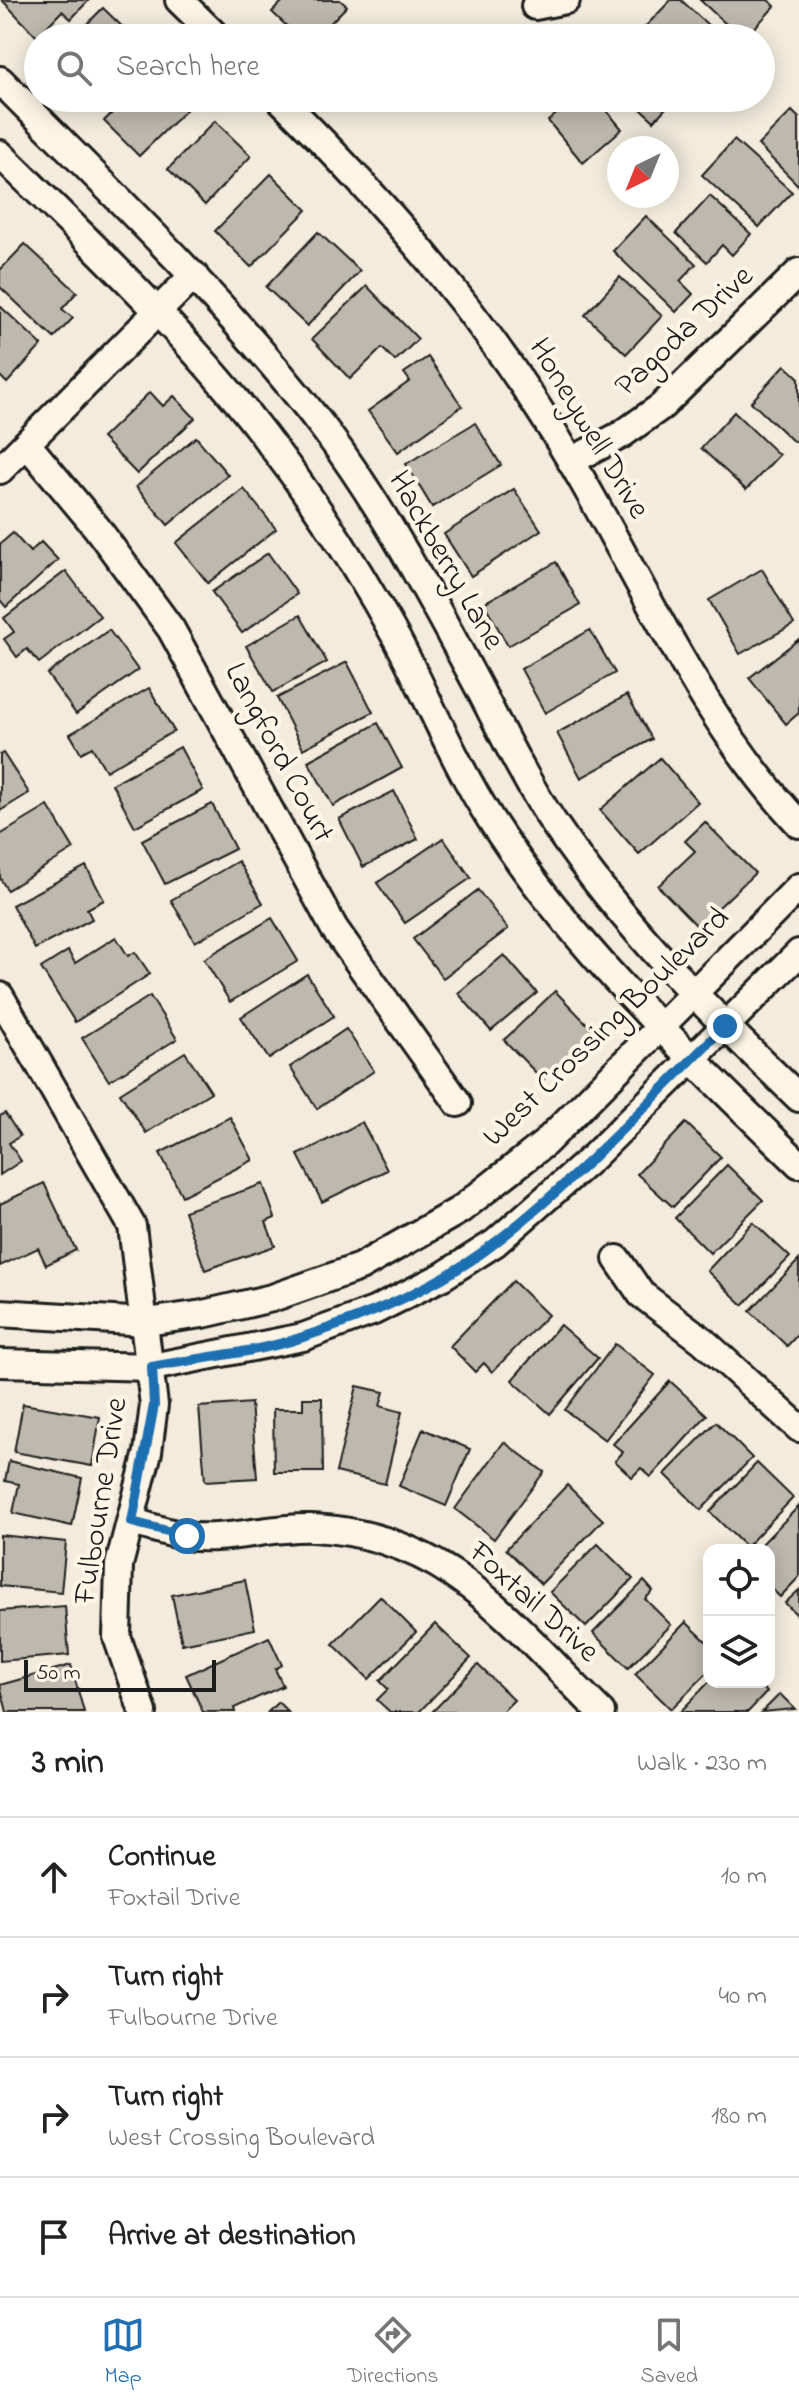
<!DOCTYPE html>
<html lang="en">
<head>
<meta charset="utf-8">
<style>
  :root { --surface:#fff; --page:#f2f2f2; --text:#222; --muted:#767676; --line:#e0e0e0; --accent:#1f6fb2 }
  body { margin:0; font-family:"Indie Flower",sans-serif; background:var(--page); color:var(--text) }
  .controls { position:absolute; right:24px; bottom:24px; display:grid; overflow:hidden; border-radius:16px; box-shadow:0 4px 20px #0003 }
  .controls button { width:72px; height:72px; display:grid; place-items:center; padding:0; border:0; border-bottom:2px solid var(--line); background:var(--surface); color:var(--text); font:40px sans-serif }
  .compass { position:absolute; left:607px; top:136px; width:72px; height:72px; border-radius:50%; background:var(--surface); box-shadow:0 4px 20px #0003; rotate:223deg }
  .scale { position:absolute; left:24px; bottom:20px; width:192px; box-sizing:border-box; padding-left:8px; border:4px solid #1c1c1c; border-top:0; font-size:22px; line-height:28px; white-space:nowrap; color:#1c1c1c; -webkit-text-stroke:6px #fcf5e5; paint-order:stroke }
  .stop { position:absolute; width:24px; height:24px; margin:-18px; border:6px solid #1f6fb2; border-radius:50%; background:#fff }
  .stop.end { background:#1f6fb2; border-color:#fff; box-shadow:0 2px 8px #0008 }
  .list { margin:0; padding:0; list-style:none }
  h2 { display:flex; justify-content:space-between; align-items:center; height:104px; margin:0; padding:0 32px; font-size:34px }
  h2 small { font-size:26px; font-weight:400; color:var(--muted) }
  .list li { display:grid; grid-template-columns:52px 1fr auto; gap:24px; align-items:center; box-sizing:border-box; height:120px; padding:0 32px; border-top:2px solid var(--line) }
  .list b { display:block; font-size:30px; white-space:nowrap }
  .list p { margin:0; font-size:26px; white-space:nowrap; color:var(--muted) }
  .list em { font-size:26px; font-style:normal; color:var(--muted) }
  .icon { flex:none; width:44px; height:44px; fill:none; stroke:currentColor; stroke-width:2; stroke-linecap:round; stroke-linejoin:round }
  .map { position:relative; flex:none; width:799px; height:1712px; overflow:hidden }
  .search { position:absolute; background:var(--surface); box-shadow:0 4px 20px #0003; left:24px; right:24px; top:24px; height:88px; display:flex; align-items:center; gap:20px; box-sizing:border-box; padding:0 28px; border-radius:44px; color:var(--muted); font-size:30px }
  .sheet { height:584px; background:var(--surface) }
  nav { display:flex; justify-content:space-around; align-items:center; box-sizing:border-box; height:112px; border-top:2px solid var(--line); background:var(--surface); font-size:22px; color:var(--muted) }
  nav a { display:grid; justify-items:center; gap:4px }
  nav .on { color:var(--accent) }
  .map>svg:first-child { display:block }
  .building { fill:#beb9ae; stroke:#1c1c1c; stroke-width:2 }
  .lines { fill:none; stroke-linecap:round; stroke-linejoin:round }
  .minor-casing { stroke:#1c1c1c; stroke-width:32 }
  .minor { stroke:#fcf5e5; stroke-width:26 }
  .route { stroke:#1f6fb2; stroke-width:10 }
  .labels { text-anchor:middle; dominant-baseline:central; stroke-width:8; stroke-linejoin:round; paint-order:stroke }
  .street-label { font-size:32px; fill:#1c1c1c; stroke:#fcf5e5 }
</style>
</head>
<body>
<div class="map">
<svg width="799" height="1712" viewBox="0 0 799 1712">
  <rect width="100%" height="100%" fill="#f3ecdd"/>
  <filter id="ink" filterUnits="userSpaceOnUse"><feTurbulence type="fractalNoise" baseFrequency=".0125" numOctaves="2"/><feDisplacementMap in="SourceGraphic" scale="16" xChannelSelector="R" yChannelSelector="G"/><feConvolveMatrix kernelMatrix="1 2 1 2 8 2 1 2 1" color-interpolation-filters="sRGB"/></filter>
  <g filter="url(#ink)">
    <g class="building">
      <polygon points="2,0 89,0 71,19 62,11 37,37"/>
      <polygon points="284,0 340,0 347,6 316,38 299,38 272,12"/>
      <polygon points="671,0 681,0 722,38 650,38 642,30"/>
      <polygon points="700,0 768,0 775,6 745,38 741,38"/>
      <polygon points="103,8 134,38 89,38 83,28"/>
      <polygon points="127,98 192,98 195,101 139,156 104,121"/>
      <polygon points="575,98 596,98 622,129 583,163 548,121"/>
      <polygon points="629,98 675,98 654,121"/>
      <polygon points="792,111 799,118 799,186 758,145"/>
      <polygon points="215,121 251,156 205,205 168,169"/>
      <polygon points="734,140 792,192 759,227 702,175"/>
      <polygon points="271,174 307,210 251,267 215,231"/>
      <polygon points="710,196 751,234 732,255 722,245 707,262 676,233"/>
      <polygon points="646,216 696,264 680,281 693,294 676,312 613,251"/>
      <polygon points="318,232 360,271 307,326 266,287"/>
      <polygon points="25,244 77,292 62,309 73,318 54,338 0,287 0,270"/>
      <polygon points="620,277 662,316 626,354 585,315"/>
      <polygon points="367,286 418,339 395,361 382,348 350,379 312,339"/>
      <polygon points="0,306 42,345 7,383 0,376"/>
      <polygon points="428,357 462,406 398,452 368,411 410,381 404,373"/>
      <polygon points="785,365 799,378 799,437 794,442 751,402"/>
      <polygon points="150,392 163,406 174,396 195,418 137,474 102,438"/>
      <polygon points="734,412 779,455 746,490 701,448"/>
      <polygon points="475,423 501,465 432,507 406,464"/>
      <polygon points="196,437 228,475 168,525 136,487"/>
      <polygon points="244,489 276,529 208,583 176,543"/>
      <polygon points="514,489 541,530 471,576 444,534"/>
      <polygon points="13,533 30,552 41,542 58,560 6,607 0,600 0,544"/>
      <polygon points="268,553 297,594 242,633 212,592"/>
      <polygon points="556,562 580,605 508,646 484,603"/>
      <polygon points="762,569 794,624 740,654 709,600"/>
      <polygon points="66,571 100,616 39,663 27,649 17,657 4,639 14,632 4,618"/>
      <polygon points="300,615 327,662 273,692 246,646"/>
      <polygon points="109,630 138,670 76,714 47,674"/>
      <polygon points="590,630 615,673 545,713 521,669"/>
      <polygon points="799,639 799,713 786,724 749,678"/>
      <polygon points="347,662 373,712 303,749 277,698"/>
      <polygon points="149,688 174,731 106,771 92,747 81,753 70,734"/>
      <polygon points="627,695 652,739 581,778 557,733"/>
      <polygon points="378,723 402,768 333,806 308,761"/>
      <polygon points="180,747 203,790 135,827 112,784"/>
      <polygon points="3,753 29,793 0,811 0,755"/>
      <polygon points="660,758 698,802 639,854 600,810"/>
      <polygon points="394,791 418,839 363,867 339,819"/>
      <polygon points="212,804 235,849 165,884 142,840"/>
      <polygon points="48,806 74,849 7,890 0,878 0,835"/>
      <polygon points="705,822 755,873 698,927 658,886 695,851 685,841"/>
      <polygon points="443,838 471,878 405,923 377,883"/>
      <polygon points="238,861 263,903 195,942 171,900"/>
      <polygon points="86,866 104,900 87,909 92,919 35,949 12,905"/>
      <polygon points="478,890 508,929 443,978 413,939"/>
      <polygon points="272,918 298,961 230,1002 204,959"/>
      <polygon points="116,937 128,956 135,952 150,974 75,1022 41,968 68,951 75,963"/>
      <polygon points="504,955 537,993 491,1031 458,993"/>
      <polygon points="307,974 334,1016 269,1059 241,1017"/>
      <polygon points="555,991 594,1031 543,1080 504,1040"/>
      <polygon points="150,996 177,1039 109,1081 82,1038"/>
      <polygon points="346,1029 374,1071 317,1109 290,1067"/>
      <polygon points="185,1052 211,1092 146,1133 120,1093"/>
      <polygon points="5,1113 20,1136 9,1143 21,1161 0,1175 0,1116"/>
      <polygon points="230,1117 253,1160 182,1196 160,1153"/>
      <polygon points="362,1122 387,1170 322,1202 298,1155"/>
      <polygon points="686,1123 721,1157 673,1207 637,1174"/>
      <polygon points="727,1165 763,1200 710,1253 675,1218"/>
      <polygon points="44,1183 76,1250 46,1265 38,1248 0,1266 0,1204"/>
      <polygon points="263,1184 275,1218 266,1222 275,1246 205,1270 184,1211"/>
      <polygon points="753,1222 790,1257 743,1305 707,1271"/>
      <polygon points="799,1260 799,1333 787,1346 750,1311"/>
      <polygon points="513,1281 548,1315 492,1372 484,1363 475,1372 450,1346"/>
      <polygon points="560,1325 598,1358 550,1414 512,1380"/>
      <polygon points="615,1344 655,1375 605,1440 565,1410"/>
      <polygon points="670,1381 707,1415 651,1477 641,1468 632,1477 615,1461 623,1452 613,1444"/>
      <polygon points="357,1386 384,1392 380,1406 402,1412 385,1484 336,1472"/>
      <polygon points="303,1398 322,1398 323,1472 274,1472 273,1409 303,1409"/>
      <polygon points="251,1403 257,1478 205,1481 199,1407"/>
      <polygon points="23,1404 100,1417 92,1466 14,1452"/>
      <polygon points="716,1422 752,1458 701,1510 665,1474"/>
      <polygon points="423,1429 470,1449 446,1506 399,1486"/>
      <polygon points="504,1442 544,1472 494,1539 455,1509"/>
      <polygon points="9,1461 82,1478 72,1526 13,1513 19,1484 5,1481"/>
      <polygon points="757,1463 793,1498 746,1547 710,1512"/>
      <polygon points="567,1485 603,1520 541,1584 506,1549"/>
      <polygon points="799,1506 799,1577 780,1597 769,1586 769,1550 756,1550"/>
      <polygon points="0,1535 66,1542 61,1592 0,1586"/>
      <polygon points="598,1544 633,1579 586,1627 550,1592"/>
      <polygon points="245,1580 255,1629 182,1644 172,1595"/>
      <polygon points="644,1581 653,1591 645,1599 671,1625 628,1668 593,1633"/>
      <polygon points="799,1590 799,1617 785,1603"/>
      <polygon points="380,1596 416,1632 369,1679 333,1644"/>
      <polygon points="65,1606 69,1655 0,1661 0,1611"/>
      <polygon points="686,1622 709,1644 709,1671 671,1709 635,1674"/>
      <polygon points="435,1624 471,1658 419,1712 390,1712 377,1700 388,1689 380,1681"/>
      <polygon points="269,1637 282,1665 275,1669 283,1686 234,1708 235,1712 203,1712 186,1675"/>
      <polygon points="71,1665 84,1712 7,1712 0,1685"/>
      <polygon points="478,1665 514,1700 502,1712 432,1712"/>
      <polygon points="709,1682 757,1682 767,1692 748,1712 680,1712"/>
      <polygon points="780,1694 795,1709 762,1712"/>
      <polygon points="278,1702 288,1712 268,1712"/>
    </g>
    <g class="lines">
      <defs>
        <g id="minor">
          <polyline points="179,0 218,38"/>
          <polyline points="535,6 566,0"/>
          <path d="M0 80C112 193 228 303 325 430 385 510 432 600 479 688 503 734 526 782 555 825 624 927 711 1013 799 1098"/>
          <path d="M279 98C391 208 491 325 571 461 644 584 700 718 799 824"/>
          <path d="M0 154C91 244 185 332 263 434 313 499 359 569 398 641 429 700 455 764 491 820 575 950 689 1057 799 1164"/>
          <polyline points="27,444 97,528 171,629 334,928 458,1103"/>
          <polyline points="571,461 621,435 662,406 799,272"/>
          <polyline points="0,470 194,275"/>
          <polyline points="0,996 132,1226 154,1405 148,1452 119,1565 117,1637 143,1712"/>
          <polyline points="617,1259 641,1294 702,1340 799,1428"/>
          <polyline points="0,1313 146,1322 203,1314 272,1298 360,1267 460,1210 545,1143 799,887"/>
          <polyline points="0,1363 152,1367 303,1337 374,1311 443,1276 495,1243 593,1157 799,953"/>
          <path d="M132 1522C149 1526 167 1533 185 1536 226 1542 271 1526 312 1528 449 1534 511 1624 601 1712"/>
        </g>
      </defs>
      <use href="#minor" class="minor-casing"/>
      <use href="#minor" class="minor"/>
    </g>
  </g>
  <g class="lines" filter="url(#ink)">
    <path class="route" d="M187 1536 132 1522 154 1405 152 1367C202 1357 258 1353 306 1336 371 1315 442 1285 496 1242 578 1178 651 1100 725 1026"/>
  </g>
  <g class="labels">
    <g class="street-label">
      <text transform="translate(685 332) rotate(-43)">Pagoda Drive</text>
      <text transform="translate(588 429) rotate(59)">Honeywell Drive</text>
      <text transform="translate(445 561) rotate(60)">Hackberry Lane</text>
      <text transform="translate(278 753) rotate(62)">Langford Court</text>
      <text transform="translate(607 1028) rotate(-44)">West Crossing Boulevard</text>
      <text transform="translate(102 1501) rotate(-81)">Fulbourne Drive</text>
      <text transform="translate(533 1603) rotate(42)">Foxtail Drive</text>
    </g>
  </g>
</svg>
<div class="controls">
<button><svg class="icon" aria-label="locate" viewBox="0 0 24 24"><circle cx="12" cy="12" r="6"/><path d="M12 2v4M12 18v4M2 12h4M18 12h4"/></svg></button>
<button><svg class="icon" aria-label="layers" viewBox="0 0 24 24"><path d="M12 4l9 5-9 5-9-5zM3 14l9 5 9-5"/></svg></button>
</div>
<svg class="compass" viewBox="-18 -18 36 36"><path d="M0-13l5 13h-10z" fill="#e53935"/><path d="M0 13l5-13h-10z" fill="#767676"/></svg>
<div class="scale">50 m</div>
<div class="stop" style="left:187px;top:1536px"></div>
<div class="stop end" style="left:725px;top:1026px"></div>
<div class="search"><svg class="icon" aria-label="search" viewBox="0 0 24 24"><circle cx="10" cy="10" r="6"/><path d="M15 15l6 6"/></svg>Search here</div>
</div>
<section class="sheet">
<h2>3 min<small>Walk · 230 m</small></h2>
<ul class="list">
<li><svg class="icon" aria-label="ahead" viewBox="0 0 24 24"><path d="M12 20V5M6 11l6-6 6 6"/></svg><div><b>Continue</b><p>Foxtail Drive</p></div><em>10 m</em></li>
<li><svg class="icon" aria-label="right" viewBox="0 0 24 24"><path d="M7 20v-9h11M14 6l5 5-5 5"/></svg><div><b>Turn right</b><p>Fulbourne Drive</p></div><em>40 m</em></li>
<li><svg class="icon" aria-label="right" viewBox="0 0 24 24"><path d="M7 20v-9h11M14 6l5 5-5 5"/></svg><div><b>Turn right</b><p>West Crossing Boulevard</p></div><em>180 m</em></li>
<li><svg class="icon" aria-label="arrive" viewBox="0 0 24 24"><path d="M6 21V4h12l-3 4 3 4H6"/></svg><div><b>Arrive at destination</b></div></li>
</ul>
</section>
<nav>
<a class="on"><svg class="icon" aria-label="map" viewBox="0 0 24 24"><path d="M3 6l6-2 6 2 6-2v14l-6 2-6-2-6 2zM9 4v14M15 6v14"/></svg>Map</a>
<a><svg class="icon" aria-label="directions" viewBox="0 0 24 24"><path d="M12 3l9 9-9 9-9-9zM9 14v-3h6M13 9l2 2-2 2"/></svg>Directions</a>
<a><svg class="icon" aria-label="saved" viewBox="0 0 24 24"><path d="M7 4h10v16l-5-4-5 4z"/></svg>Saved</a>
</nav>
</body>
</html>
